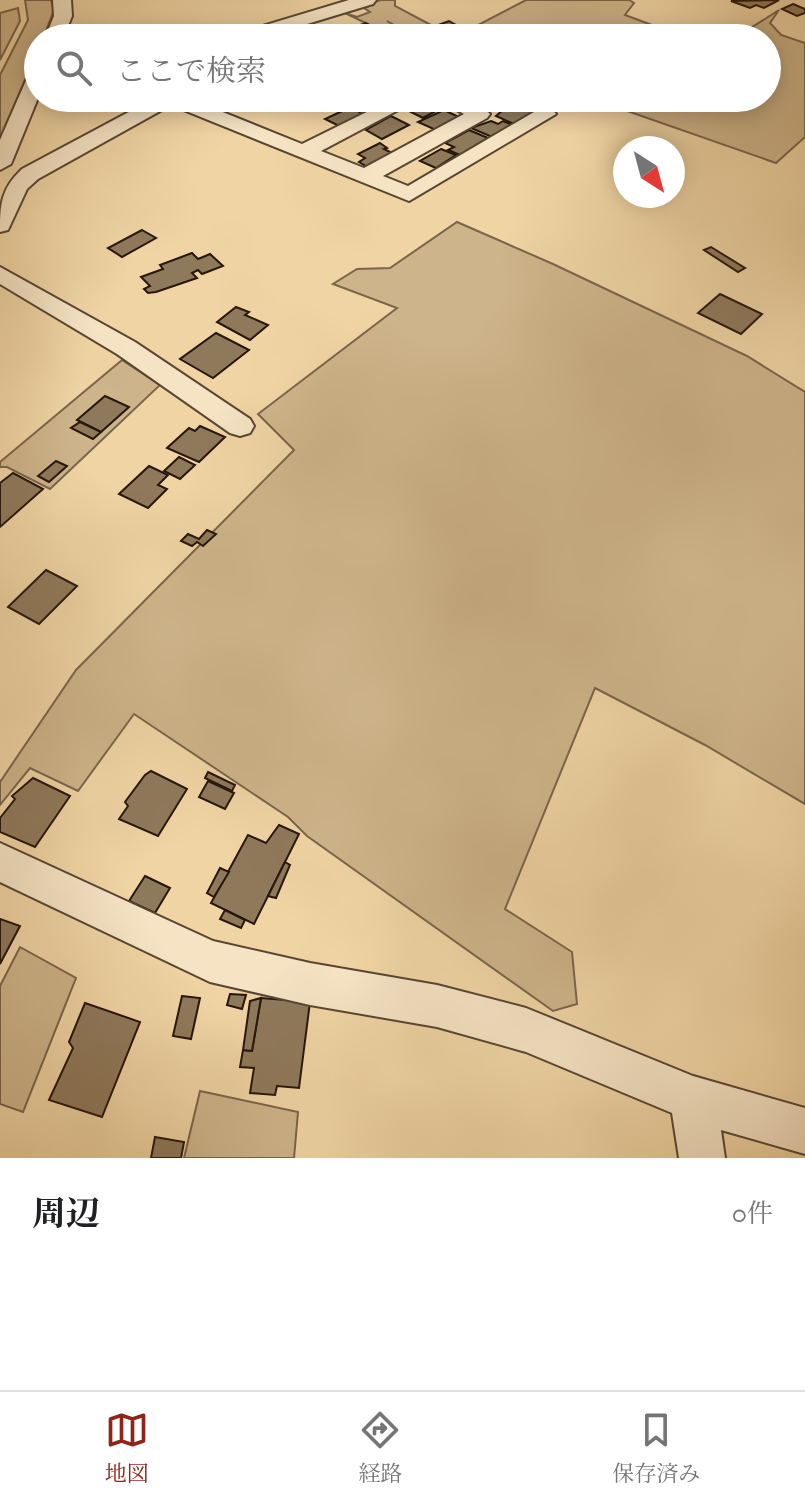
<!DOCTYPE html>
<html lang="ja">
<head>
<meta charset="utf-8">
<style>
  :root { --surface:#fff; --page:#f2f2f2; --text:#202124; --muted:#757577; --line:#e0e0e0; --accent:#8f2418 }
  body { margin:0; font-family:"IM FELL Great Primer","Noto Serif JP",serif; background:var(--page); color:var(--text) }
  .compass { position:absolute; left:613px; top:136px; width:72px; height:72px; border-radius:50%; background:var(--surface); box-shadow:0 4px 20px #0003; rotate:144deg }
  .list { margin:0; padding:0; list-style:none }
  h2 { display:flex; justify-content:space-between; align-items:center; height:104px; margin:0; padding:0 32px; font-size:34px }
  h2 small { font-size:26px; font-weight:400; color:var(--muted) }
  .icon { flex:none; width:44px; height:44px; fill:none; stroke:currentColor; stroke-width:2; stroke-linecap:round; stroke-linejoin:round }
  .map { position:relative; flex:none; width:805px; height:1158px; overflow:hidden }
  .search { position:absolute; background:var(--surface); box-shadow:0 4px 20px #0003; left:24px; right:24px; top:24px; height:88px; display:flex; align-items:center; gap:20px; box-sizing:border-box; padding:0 28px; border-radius:44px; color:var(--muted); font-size:30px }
  .sheet { height:232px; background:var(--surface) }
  nav { display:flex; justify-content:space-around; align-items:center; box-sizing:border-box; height:112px; border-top:2px solid var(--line); background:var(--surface); font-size:22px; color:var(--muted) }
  nav a { display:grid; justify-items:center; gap:4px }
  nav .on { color:var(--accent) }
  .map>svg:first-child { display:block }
  .green { fill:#ceb48a; stroke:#7a654b; stroke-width:2 }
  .building { fill:#8f795b; stroke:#26160c; stroke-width:2 }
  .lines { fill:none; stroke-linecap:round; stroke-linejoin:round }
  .street-casing { stroke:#584632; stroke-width:4 }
  .street { fill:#f5e3c4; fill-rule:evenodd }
</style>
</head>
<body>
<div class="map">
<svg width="805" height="1158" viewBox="0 0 805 1158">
  <rect width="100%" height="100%" fill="#f0d4a4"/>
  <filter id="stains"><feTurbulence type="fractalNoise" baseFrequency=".0025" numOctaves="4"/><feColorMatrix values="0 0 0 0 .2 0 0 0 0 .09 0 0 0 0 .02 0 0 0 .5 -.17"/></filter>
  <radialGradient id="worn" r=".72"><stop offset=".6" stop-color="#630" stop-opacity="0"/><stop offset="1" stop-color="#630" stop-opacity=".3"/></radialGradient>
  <g class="green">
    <polygon points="25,0 51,0 54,10 43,38 38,38 38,49 0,139 0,75 28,20"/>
    <polygon points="381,0 395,0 395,6 431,25 410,34 387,21 393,25 380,30 345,13 357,17 370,12 361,6"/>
    <polygon points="526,0 629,0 634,3 625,15 687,38 480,38 478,25"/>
    <polygon points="18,8 20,21 0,60 0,13"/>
    <polygon points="779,10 770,23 781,35 805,43 805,137 776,163 590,98 767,98 767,38 735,38"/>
    <polygon points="457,222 553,264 747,356 805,392 805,804 705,745 595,688 505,909 572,952 577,1004 553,1011 307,836 288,817 134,714 78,791 30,768 0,805 0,782 76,670 294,450 258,414 397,308 333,284 357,269 390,268"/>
    <polygon points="122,360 160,385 50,489 7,467 0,467 0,462"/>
    <polygon points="20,947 76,978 23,1112 0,1104 0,986"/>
    <polygon points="200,1091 298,1112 294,1158 184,1158"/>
  </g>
  <g class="building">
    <polygon points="779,0 764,8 756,5 750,8 731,1"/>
    <polygon points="793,4 805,9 805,13 797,16 782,9"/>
    <polygon points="449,21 465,30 444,38 428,37 419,32"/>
    <polygon points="366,23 376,29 352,38 342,36 347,32 344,30"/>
    <polygon points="363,98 381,98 389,102 368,112 351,104"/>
    <polygon points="422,98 427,98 445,106 423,118 403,108"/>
    <polygon points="507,98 536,111 514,124 496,116 503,110 494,105"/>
    <polygon points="351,107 364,115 339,126 325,119"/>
    <polygon points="444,110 461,118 438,131 418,122"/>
    <polygon points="391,116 409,125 382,139 366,130"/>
    <polygon points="491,121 498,124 503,121 513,125 492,137 471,128"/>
    <polygon points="469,130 488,138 460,155 448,150 454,147 445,143"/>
    <polygon points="380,143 387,148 384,149 396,155 369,168 359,162 365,158 358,154"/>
    <polygon points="441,149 456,155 436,168 420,161"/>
    <polygon points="142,230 156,238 122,257 108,248"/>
    <polygon points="711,247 745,268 738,272 704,250"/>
    <polygon points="192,253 198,259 210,254 223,266 202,274 198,270 192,273 197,278 156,292 148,293 144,289 150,286 141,277 163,269 160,265"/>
    <polygon points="720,294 762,314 741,334 698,313"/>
    <polygon points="236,307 249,312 245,315 268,325 250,340 217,322"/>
    <polygon points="216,333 249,350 213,378 180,359"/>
    <polygon points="105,396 129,407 101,432 77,420"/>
    <polygon points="80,422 101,432 93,439 71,428"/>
    <polygon points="200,426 225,437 199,462 167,448 189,428 195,431"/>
    <polygon points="179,457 195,465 180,479 164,471"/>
    <polygon points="56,461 67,466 49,482 38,476"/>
    <polygon points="149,466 168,475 158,485 167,489 148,508 119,494"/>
    <polygon points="13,473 43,489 0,527 0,483"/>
    <polygon points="207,530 216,534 203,546 197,542 192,546 181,541 188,534 199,539"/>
    <polygon points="46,570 77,586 39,624 8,607"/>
    <polygon points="151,771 187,789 158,836 119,819 128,806 125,802 145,775"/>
    <polygon points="208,772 235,785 232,791 205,778"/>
    <polygon points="33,778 70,796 35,847 0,832 0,818 15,799 12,796"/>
    <polygon points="208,781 234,793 225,809 199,797"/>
    <polygon points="279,825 299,834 254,924 211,903 248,835 266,843"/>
    <polygon points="285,862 290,865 276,898 268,896"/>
    <polygon points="220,868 229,872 214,897 207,893"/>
    <polygon points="145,876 170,888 155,913 129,901"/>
    <polygon points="225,910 245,920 241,928 220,919"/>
    <polygon points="0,919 20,926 0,964"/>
    <polygon points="230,994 246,995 242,1009 227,1005"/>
    <polygon points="182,996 200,998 191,1039 173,1036"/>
    <polygon points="261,998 310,1002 299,1088 277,1086 275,1095 250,1093 254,1068 240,1067 243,1050 252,1051"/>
    <polygon points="261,998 252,1051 243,1050 250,1001"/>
    <polygon points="85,1003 140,1022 102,1117 49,1100 73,1048 69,1042"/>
    <polygon points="155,1137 184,1142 181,1158 151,1158"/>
  </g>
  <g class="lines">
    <defs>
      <g id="street">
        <polygon points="53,0 71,0 72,16 63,38 45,38 54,16"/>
        <polygon points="349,0 376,0 373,4 261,38 233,38 236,34"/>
        <polygon points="38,70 38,98 11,164 0,170 0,140 28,76"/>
        <path d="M155 98H188L302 144 395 98H421L321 151 364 168 464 114 435 98C455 98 475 99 490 114L487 118 383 176 408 186 534 112 510 98C531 98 543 96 556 114L409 201 171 105 38 179 27 189 8 230 0 232C0 204 1 189 22 169Z"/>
        <polygon points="0,267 135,342 250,419 254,426 250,433 240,436 230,433 117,354 0,284"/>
        <polygon points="0,843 213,941 310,963 437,985 526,1008 693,1076 805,1108 805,1154 721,1130 725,1158 679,1158 672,1113 526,1052 437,1027 310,1005 210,982 0,882"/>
      </g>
    </defs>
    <use href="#street" class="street-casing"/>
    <use href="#street" class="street"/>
  </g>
  <rect width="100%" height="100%" filter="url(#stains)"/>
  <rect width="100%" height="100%" fill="url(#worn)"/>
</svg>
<svg class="compass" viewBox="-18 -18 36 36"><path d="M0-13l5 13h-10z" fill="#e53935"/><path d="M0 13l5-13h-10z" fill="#757577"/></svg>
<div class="search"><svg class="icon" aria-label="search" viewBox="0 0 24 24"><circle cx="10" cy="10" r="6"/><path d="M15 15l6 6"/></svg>ここで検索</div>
</div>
<section class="sheet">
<h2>周辺<small>0件</small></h2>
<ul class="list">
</ul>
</section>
<nav>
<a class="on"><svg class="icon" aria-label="map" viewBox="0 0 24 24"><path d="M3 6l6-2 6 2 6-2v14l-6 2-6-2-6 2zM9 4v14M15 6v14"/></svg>地図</a>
<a><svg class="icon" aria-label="directions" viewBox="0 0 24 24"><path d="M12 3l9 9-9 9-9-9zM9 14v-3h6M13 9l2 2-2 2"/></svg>経路</a>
<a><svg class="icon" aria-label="saved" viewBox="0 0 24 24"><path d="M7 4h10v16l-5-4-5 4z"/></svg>保存済み</a>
</nav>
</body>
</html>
